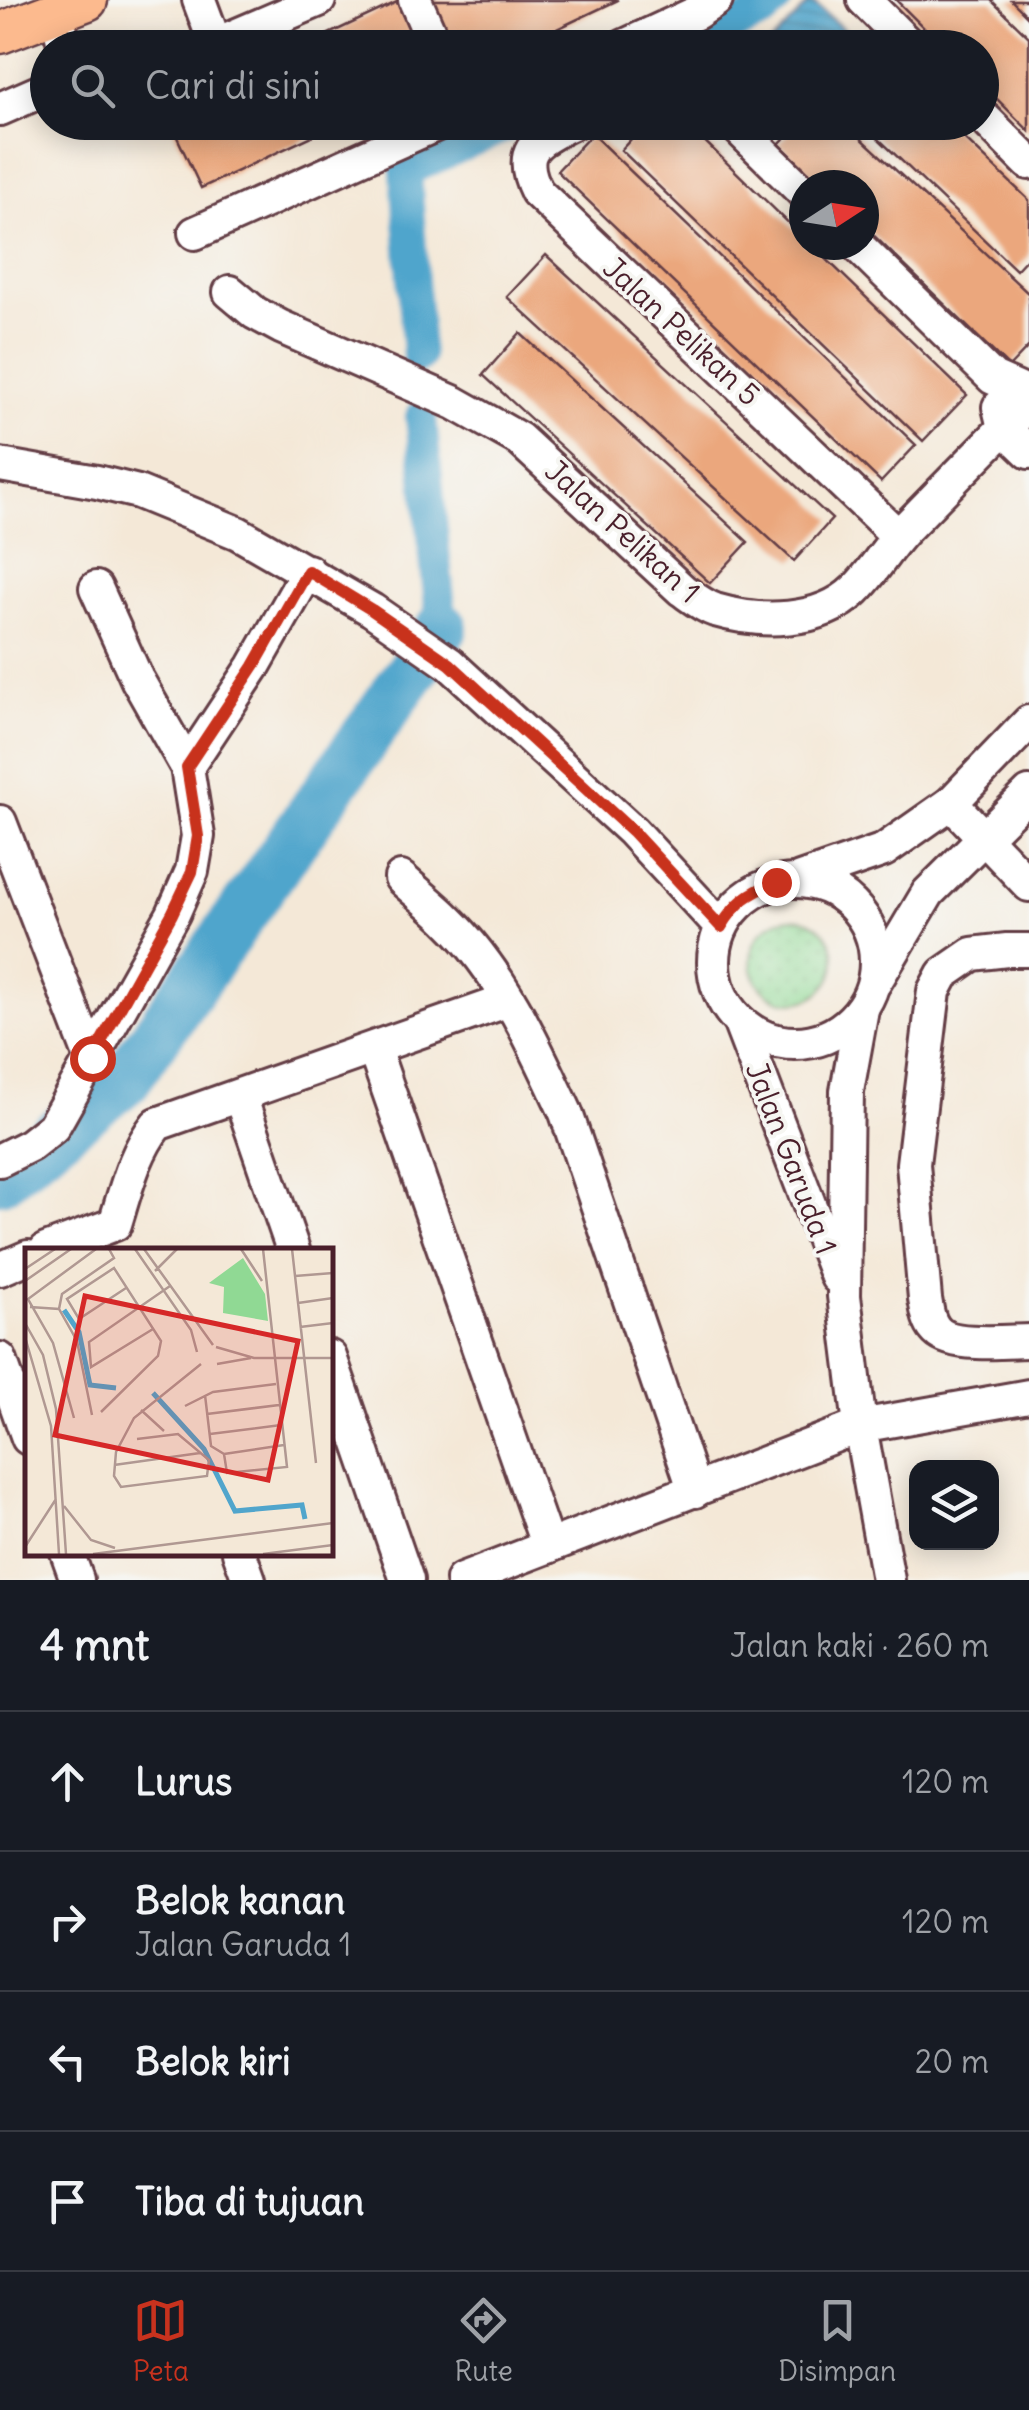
<!DOCTYPE html>
<html lang="id">
<head>
<meta charset="utf-8">
<style>
  :root { --surface:#171b24; --page:#242831; --text:#f1f3f6; --muted:#9ea1a6; --line:#363941; --accent:#c8321e }
  body { margin:0; font-family:Delius,sans-serif; background:var(--page); color:var(--text) }
  .controls { position:absolute; right:30px; bottom:30px; display:grid; overflow:hidden; border-radius:20px; box-shadow:0 5px 25px #0003 }
  .controls button { width:90px; height:90px; display:grid; place-items:center; padding:0; border:0; border-bottom:2px solid var(--line); background:var(--surface); color:var(--text); font:50px sans-serif }
  .compass { position:absolute; left:789px; top:170px; width:90px; height:90px; border-radius:50%; background:var(--surface); box-shadow:0 5px 25px #0003; rotate:78deg }
  .stop { position:absolute; width:30px; height:30px; margin:-22px; border:8px solid #c8321e; border-radius:50%; background:#fff }
  .stop.end { background:#c8321e; border-color:#fff; box-shadow:0 2px 10px #0008 }
  .list { margin:0; padding:0; list-style:none }
  h2 { display:flex; justify-content:space-between; align-items:center; height:130px; margin:0; padding:0 40px; font-size:42px }
  h2 small { font-size:32px; font-weight:400; color:var(--muted) }
  .list li { display:grid; grid-template-columns:65px 1fr auto; gap:30px; align-items:center; box-sizing:border-box; height:140px; padding:0 40px; border-top:2px solid var(--line) }
  .list b { display:block; font-size:38px; white-space:nowrap }
  .list p { margin:0; font-size:32px; white-space:nowrap; color:var(--muted) }
  .list em { font-size:32px; font-style:normal; color:var(--muted) }
  .icon { flex:none; width:55px; height:55px; fill:none; stroke:currentColor; stroke-width:2; stroke-linecap:round; stroke-linejoin:round }
  .map { position:relative; flex:none; width:1029px; height:1580px; overflow:hidden }
  .search { position:absolute; background:var(--surface); box-shadow:0 5px 25px #0003; left:30px; right:30px; top:30px; height:110px; display:flex; align-items:center; gap:25px; box-sizing:border-box; padding:0 35px; border-radius:55px; color:var(--muted); font-size:38px }
  .sheet { height:690px; background:var(--surface) }
  nav { display:flex; justify-content:space-around; align-items:center; box-sizing:border-box; height:140px; border-top:2px solid var(--line); background:var(--surface); font-size:28px; color:var(--muted) }
  nav a { display:grid; justify-items:center; gap:5px }
  nav .on { color:var(--accent) }
  .map>svg:first-child { display:block }
  .grass { fill:url(#grass-dots); stroke:#6d7c60; stroke-width:2.5 }
  .water { fill:url(#water-rules); stroke:#4d627c; stroke-width:2.5 }
  .lines { fill:none; stroke-linecap:round; stroke-linejoin:round }
  .canal { stroke:#50a5cc; stroke-width:32 }
  .river { stroke:#50a5cc; stroke-width:52 }
  .building { fill:#eba77d }
  .minor-casing { stroke:#643d45; stroke-width:38 }
  .major-casing { stroke:#643d45; stroke-width:45 }
  .minor { stroke:#fff; stroke-width:32 }
  .major { stroke:#fcba8e; stroke-width:40 }
  .route { stroke:#c8321e; stroke-width:12 }
  .labels { text-anchor:middle; dominant-baseline:central; stroke-width:8; stroke-linejoin:round; paint-order:stroke }
  .street-label { font-size:30px; fill:#4a1f2b; stroke:#f6f6f2 }
  .inset-river { fill:none; stroke:#50a5cc; stroke-width:5 }
  .inset-road { fill:none; stroke:#b09892; stroke-width:2.5 }
  .view { fill:#d62828; fill-opacity:0.15; stroke:#d62828; stroke-width:5 }
  .inset-edge { fill:none; stroke:#4a1f2b; stroke-width:5 }
</style>
</head>
<body>
<div class="map">
<svg width="1029" height="1580" viewBox="0 0 1029 1580">
  <defs>
    <pattern id="grass-dots" width="8" height="8" patternUnits="userSpaceOnUse" patternTransform="scale(2.5)"><rect width="8" height="8" fill="#90d994"/><path d="M2 2h.1M6 6h.1" fill="none" stroke="#7eba80" stroke-width="1.8" stroke-linecap="round"/></pattern>
    <pattern id="water-rules" width="6" height="5" patternUnits="userSpaceOnUse" patternTransform="scale(2.5)"><rect width="6" height="5" fill="#50a5cc"/><path d="M0 2.5h6" fill="none" stroke="#4486a6"/></pattern>
  </defs>
  <rect width="100%" height="100%" fill="#f6f6f2"/>
  <filter id="ink" filterUnits="userSpaceOnUse"><feTurbulence type="fractalNoise" baseFrequency=".01" numOctaves="2"/><feDisplacementMap in="SourceGraphic" scale="20" xChannelSelector="R" yChannelSelector="G"/><feConvolveMatrix kernelMatrix="1 2 1 2 8 2 1 2 1" color-interpolation-filters="sRGB"/></filter>
  <filter id="wash" filterUnits="userSpaceOnUse"><feTurbulence type="fractalNoise" baseFrequency=".0048" numOctaves="4" result="noise"/><feDisplacementMap in="SourceGraphic" scale="40" xChannelSelector="R" yChannelSelector="G"/><feGaussianBlur stdDeviation="2.25" result="paint"/><feColorMatrix in="noise" values="0 0 0 0 0 0 0 0 0 0 0 0 0 0 0 0 0 1.4 0 .05"/><feComposite in="paint" operator="in"/></filter>
  <g filter="url(#wash)">
    <rect width="100%" height="100%" fill="#f4e8d7"/>
    <circle class="grass" cx="793" cy="960" r="42"/>
    <polygon class="water" points="811,1 856,40 849,47 772,47 769,45"/>
    <g class="lines">
      <g class="canal">
        <polyline points="686,48 764,13 777,0"/>
        <polyline points="418,357 406,171 516,122"/>
        <polyline points="421,417 442,628"/>
      </g>
      <polyline class="river" points="0,1178 125,1080 442,628"/>
    </g>
    <g id="blocks">
      <g class="building">
        <polygon points="425,0 618,0 517,48 447,48"/>
        <polygon points="896,0 991,0 1029,37 1029,131 982,84 982,48 944,48"/>
        <polygon points="1011,0 1029,0 1029,18"/>
        <polygon points="397,2 418,48 299,48"/>
        <polygon points="170,122 342,122 201,188"/>
        <polygon points="647,122 685,122 804,238 804,245 812,245 967,395 923,441 621,150"/>
        <polygon points="800,122 844,122 1029,294 1029,346 1009,367 864,226 864,185 822,185 779,144"/>
        <polygon points="861,122 947,122 1029,200 1029,256 1016,270"/>
        <polygon points="592,134 916,445 881,482 557,171"/>
        <polygon points="546,255 832,519 794,561 507,297"/>
        <polygon points="520,333 748,542 710,583 483,375"/>
      </g>
    </g>
  </g>
  <g filter="url(#ink)">
    <use href="#blocks" fill-opacity="0" stroke="#643d45" stroke-width="2.5"/>
    <g class="lines">
      <defs>
        <g id="minor">
          <polyline points="199,0 215,43"/>
          <polyline points="415,0 436,48"/>
          <polyline points="864,0 912,48"/>
          <polyline points="56,11 65,48"/>
          <polyline points="207,48 319,0"/>
          <polyline points="620,48 696,13 716,0"/>
          <polyline points="0,109 48,88"/>
          <polyline points="982,116 1029,163"/>
          <path d="M574 122C538 141 515 148 537 192L898 536"/>
          <polyline points="732,122 804,193"/>
          <polyline points="195,233 442,122"/>
          <polyline points="857,245 993,378 1029,394"/>
          <path d="M230 292 255 313 281 327 455 403 519 439 682 590C692 597 703 606 715 610 759 623 820 624 855 590 873 573 886 549 904 530 945 488 987 445 1029 403"/>
          <polyline points="999,407 1004,428 1029,452"/>
          <polyline points="0,465 97,482 138,492 238,533 372,610 450,664 632,831 721,927"/>
          <polyline points="187,767 254,666 308,571"/>
          <polyline points="951,803 1029,885"/>
          <polyline points="0,822 91,1058"/>
          <path d="M401 878C416 892 433 905 448 920 502 972 535 1046 566 1113L695 1491"/>
          <polyline points="800,879 884,850 951,803 1029,722"/>
          <circle cx="795" cy="962" r="81"/>
          <path d="M1029 950H1007L972 954 943 974 934 991 913 1164 925 1299C927 1309 928 1321 935 1329 949 1348 1007 1341 1029 1341"/>
          <polyline points="875,982 928,893 1029,793"/>
          <polyline points="862,1009 847,1091 844,1296 860,1426 888,1580"/>
          <polyline points="739,1021 837,1277"/>
          <polyline points="374,1049 548,1547"/>
          <polyline points="240,1096 293,1250"/>
          <polyline points="0,1160 30,1145 53,1127 173,914 192,871 198,836 187,767 137,679 96,588"/>
          <path d="M46 1250 115 1224C126 1189 134 1153 157 1124L509 1000"/>
          <polyline points="0,1269 28,1257"/>
          <polyline points="330,1357 407,1580"/>
          <polyline points="0,1359 28,1438"/>
          <polyline points="67,1552 77,1580"/>
          <polyline points="239,1552 249,1580"/>
          <polyline points="462,1580 860,1426 1029,1396"/>
        </g>
        <polyline id="major" points="0,33 87,0"/>
      </defs>
      <use href="#minor" class="minor-casing"/>
      <use href="#major" class="major-casing"/>
      <use href="#minor" class="minor"/>
      <use href="#major" class="major"/>
    </g>
  </g>
  <g class="lines" filter="url(#ink)">
    <path class="route" d="M92 1058 172 914 192 872 198 836 187 767 254 666 308 571 372 610 450 664 632 831 721 927C737 901 749 893 776 882"/>
  </g>
  <g class="labels">
    <g class="street-label">
      <text transform="translate(682 331) rotate(43)">Jalan Pelikan 5</text>
      <text transform="translate(623 531) rotate(42)">Jalan Pelikan 1</text>
      <text transform="translate(792 1158) rotate(69)">Jalan Garuda 1</text>
    </g>
  </g>
  <g transform="translate(25 1248)">
    <rect width="308" height="308" fill="#f4e8d7"/>
    <path d="M218 10 240 46 243 73 198 65 199 39 184 35Z" fill="#90d994"/>
    <path class="inset-river" d="M39 62 54 84 65 137 91 140M128 145 179 201 210 263 277 257 280 271"/>
    <path class="inset-road" d="M110 1 166 82 172 104M119 1 188 97M216 1 237 33M267 1 291 215M0 21 30 1M130 23 152 1M270 28 308 25M0 33 46 1M273 55 308 50M5 59 34 61 52 93 67 167M34 61 37 46 89 10 84 1M0 75 18 107 31 161 41 306M275 79 308 75M128 81 66 119 64 94 145 38M0 89 26 178 34 306M191 99 229 110H308M192 116 226 110M180 147 186 198 199 206 202 225 262 219 238 1M160 158 188 144 251 136M116 162 139 183M76 164 133 108 136 93 89 20 42 51 54 71 101 40M182 166 254 157M49 170 28 95 3 51 71 1M185 186 256 177M112 191 153 186 184 212 182 228 96 239 89 228 91 204 109 170 176 116M199 206 259 197M89 217 175 205M39 258 66 292 90 300M0 299 31 251M68 306 308 275M238 306 308 297"/>
    <path class="view" d="M60 48 273 93 243 232 30 187Z"/>
    <rect width="308" height="308" class="inset-edge"/>
  </g>
</svg>
<div class="controls">
<button><svg class="icon" aria-label="layers" viewBox="0 0 24 24"><path d="M12 4l9 5-9 5-9-5zM3 14l9 5 9-5"/></svg></button>
</div>
<svg class="compass" viewBox="-18 -18 36 36"><path d="M0-13l5 13h-10z" fill="#e53935"/><path d="M0 13l5-13h-10z" fill="#9ea1a6"/></svg>
<div class="stop" style="left:92px;top:1058px"></div>
<div class="stop end" style="left:776px;top:882px"></div>
<div class="search"><svg class="icon" aria-label="search" viewBox="0 0 24 24"><circle cx="10" cy="10" r="6"/><path d="M15 15l6 6"/></svg>Cari di sini</div>
</div>
<section class="sheet">
<h2>4 mnt<small>Jalan kaki · 260 m</small></h2>
<ul class="list">
<li><svg class="icon" aria-label="ahead" viewBox="0 0 24 24"><path d="M12 20V5M6 11l6-6 6 6"/></svg><div><b>Lurus</b></div><em>120 m</em></li>
<li><svg class="icon" aria-label="right" viewBox="0 0 24 24"><path d="M7 20v-9h11M14 6l5 5-5 5"/></svg><div><b>Belok kanan</b><p>Jalan Garuda 1</p></div><em>120 m</em></li>
<li><svg class="icon" aria-label="left" viewBox="0 0 24 24"><path d="M17 20v-9H6M10 6l-5 5 5 5"/></svg><div><b>Belok kiri</b></div><em>20 m</em></li>
<li><svg class="icon" aria-label="arrive" viewBox="0 0 24 24"><path d="M6 21V4h12l-3 4 3 4H6"/></svg><div><b>Tiba di tujuan</b></div></li>
</ul>
</section>
<nav>
<a class="on"><svg class="icon" aria-label="map" viewBox="0 0 24 24"><path d="M3 6l6-2 6 2 6-2v14l-6 2-6-2-6 2zM9 4v14M15 6v14"/></svg>Peta</a>
<a><svg class="icon" aria-label="directions" viewBox="0 0 24 24"><path d="M12 3l9 9-9 9-9-9zM9 14v-3h6M13 9l2 2-2 2"/></svg>Rute</a>
<a><svg class="icon" aria-label="saved" viewBox="0 0 24 24"><path d="M7 4h10v16l-5-4-5 4z"/></svg>Disimpan</a>
</nav>
</body>
</html>
